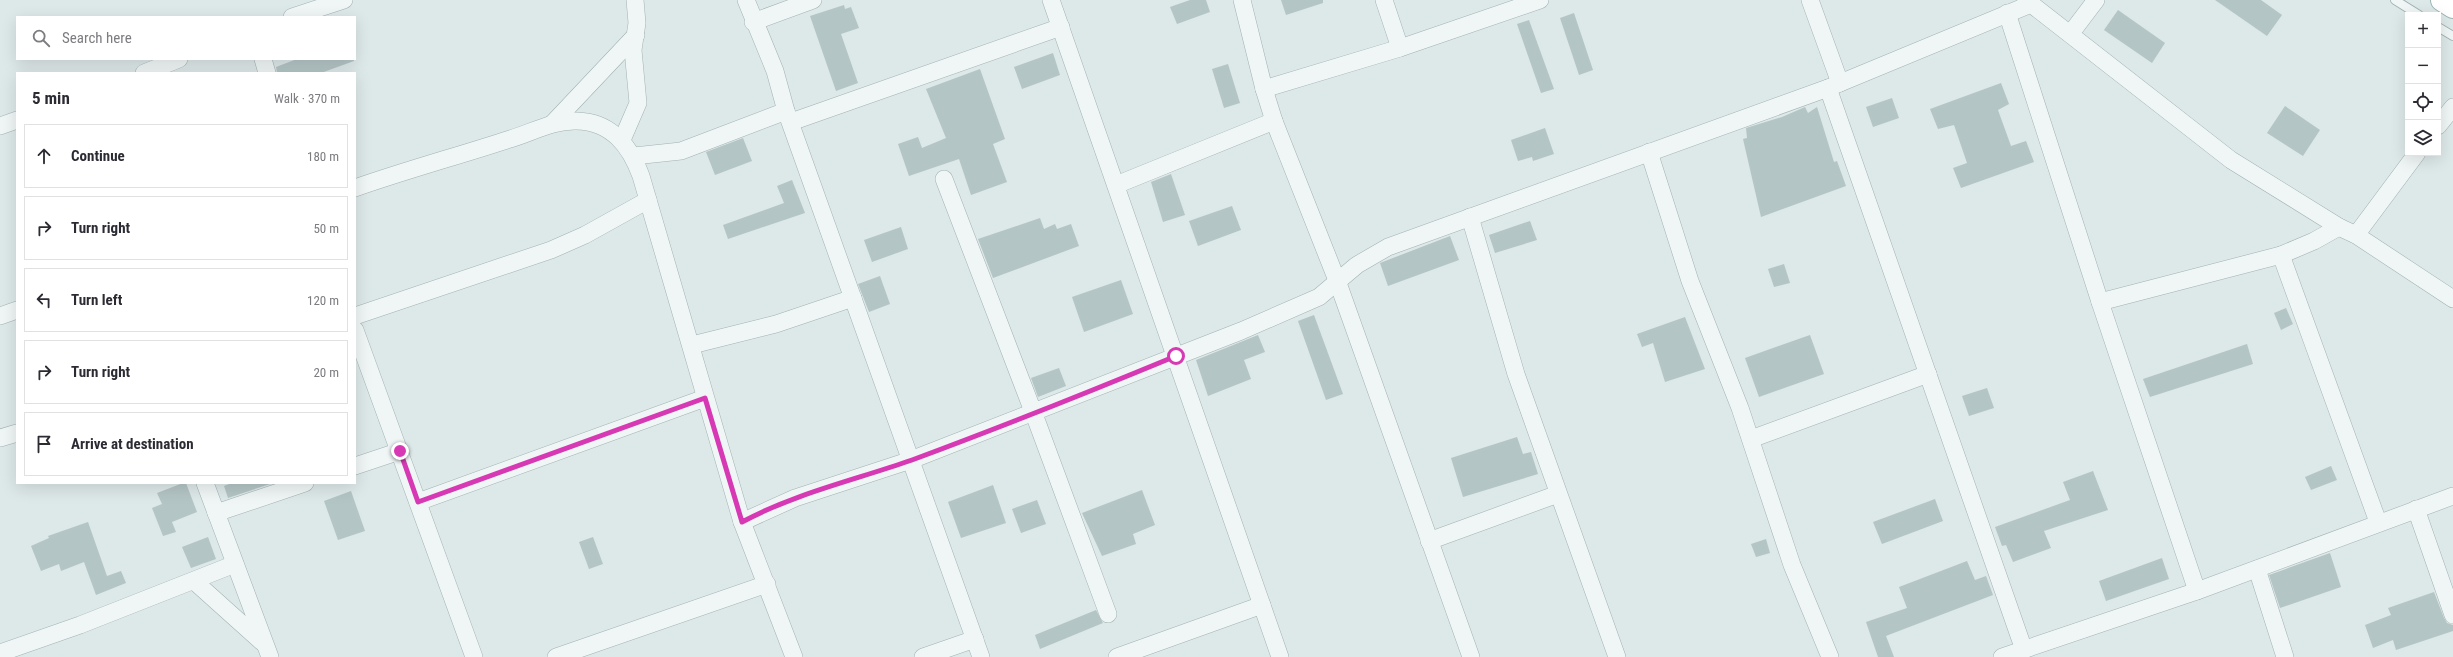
<!DOCTYPE html>
<html lang="en">
<head>
<meta charset="utf-8">
<style>
  :root { --surface:#fff; --page:#f7f7f7; --text:#2b2b33; --muted:#7c7c81; --line:#e1e1e2 }
  body { margin:0; font-family:"Roboto Condensed",sans-serif; background:var(--page); color:var(--text) }
  .controls { position:absolute; right:12px; top:12px; display:grid; overflow:hidden; border-radius:0px; box-shadow:0 4px 16px #0002 }
  .controls button { width:36px; height:36px; display:grid; place-items:center; padding:0; border:0; border-bottom:1px solid var(--line); background:var(--surface); color:var(--text); font:20px sans-serif }
  .stop { position:absolute; width:12px; height:12px; margin:-9px; border:3px solid #d639b3; border-radius:50%; background:#fff }
  .stop.end { background:#d639b3; border-color:#fff; box-shadow:0 1px 4px #0008 }
  .list { margin:0; padding:0; list-style:none }
  h2 { display:flex; justify-content:space-between; align-items:center; height:52px; margin:0; padding:0 16px; font-size:17px }
  h2 small { font-size:13px; font-weight:400; color:var(--muted) }
  .list li { display:grid; grid-template-columns:26px 1fr auto; gap:12px; align-items:center; box-sizing:border-box; height:64px; margin:0 8px 8px; padding:0 8px; border:1px solid var(--line); border-radius:0px }
  .list b { display:block; font-size:15px; white-space:nowrap }
  .list em { font-size:13px; font-style:normal; color:var(--muted) }
  .icon { flex:none; width:22px; height:22px; fill:none; stroke:currentColor; stroke-width:2; stroke-linecap:round; stroke-linejoin:round }
  .map { position:relative; flex:none; width:2453px; height:657px; overflow:hidden }
  .search { position:absolute; background:var(--surface); box-shadow:0 4px 16px #0002; left:16px; top:16px; width:340px; height:44px; display:flex; align-items:center; gap:10px; box-sizing:border-box; padding:0 14px; border-radius:0px; color:var(--muted); font-size:15px }
  .panel { position:absolute; background:var(--surface); box-shadow:0 4px 16px #0002; left:16px; top:72px; width:340px; height:412px; border-radius:0px }
  .map>svg:first-child { display:block }
  .building { fill:#b4c5c5 }
  .lines { fill:none; stroke-linecap:round; stroke-linejoin:round }
  .lane-casing { stroke:#a2b2b2; stroke-width:10 }
  .street-casing { stroke:#a2b2b2; stroke-width:18 }
  .primary-casing { stroke:#9cb4b4; stroke-width:24 }
  .lane { stroke:#f0f6f6; stroke-width:8 }
  .street { stroke:#f0f6f6; stroke-width:17 }
  .primary { stroke:#fff; stroke-width:22 }
  .route { stroke:#d639b3; stroke-width:5 }
</style>
</head>
<body>
<div class="map">
<svg width="2453" height="657" viewBox="0 0 2453 657">
  <rect width="100%" height="100%" fill="#dde8e8"/>
  <g class="building">
    <polygon points="1190,0 1206,0 1210,12 1177,24 1170,7"/>
    <polygon points="1281,0 1323,0 1323,3 1286,15"/>
    <polygon points="2215,0 2261,0 2282,15 2267,36"/>
    <polygon points="844,5 845,9 851,7 859,28 841,34 858,83 836,91 810,16"/>
    <polygon points="2118,10 2165,43 2152,63 2104,30"/>
    <polygon points="1574,13 1593,70 1579,75 1560,18"/>
    <polygon points="1529,20 1554,89 1541,93 1517,24"/>
    <polygon points="1053,53 1060,75 1022,89 1014,67"/>
    <polygon points="297,59 354,59 354,61 321,73 277,73 276,67"/>
    <polygon points="1228,64 1240,103 1224,108 1212,69"/>
    <polygon points="980,69 1005,139 993,144 1007,182 971,195 959,159 909,176 898,144 918,137 922,148 946,138 926,89"/>
    <polygon points="2001,83 2009,104 1998,110 2011,146 2026,141 2034,162 1961,188 1953,168 1967,163 1954,125 1938,129 1930,109"/>
    <polygon points="1892,98 1899,118 1873,127 1866,107"/>
    <polygon points="2285,106 2320,130 2303,156 2267,133"/>
    <polygon points="1805,107 1808,113 1817,107 1834,162 1837,161 1846,186 1761,217 1743,139 1747,138 1746,128 1782,117"/>
    <polygon points="1545,128 1554,154 1533,161 1532,157 1518,161 1511,140"/>
    <polygon points="743,138 752,161 715,175 706,152"/>
    <polygon points="1171,174 1185,215 1163,222 1151,182"/>
    <polygon points="792,180 805,213 728,239 723,225 784,203 777,186"/>
    <polygon points="1232,206 1241,230 1198,246 1189,221"/>
    <polygon points="1040,218 1044,229 1055,224 1057,229 1071,224 1079,246 993,278 978,239"/>
    <polygon points="1530,221 1537,240 1495,253 1489,235"/>
    <polygon points="901,227 908,249 872,262 864,240"/>
    <polygon points="1450,236 1459,260 1388,286 1380,263"/>
    <polygon points="1784,264 1790,283 1774,287 1768,269"/>
    <polygon points="880,276 890,304 869,312 858,284"/>
    <polygon points="1121,280 1133,314 1084,332 1072,297"/>
    <polygon points="2286,308 2293,324 2281,330 2274,313"/>
    <polygon points="1314,315 1343,394 1326,400 1298,321"/>
    <polygon points="1685,317 1705,369 1665,382 1653,343 1642,347 1637,334"/>
    <polygon points="1258,335 1265,352 1244,360 1251,379 1208,396 1196,360"/>
    <polygon points="1810,335 1824,374 1759,397 1745,358"/>
    <polygon points="2247,344 2253,364 2150,397 2143,379"/>
    <polygon points="1059,368 1066,386 1038,397 1031,378"/>
    <polygon points="1987,388 1994,408 1969,416 1962,396"/>
    <polygon points="1517,437 1523,454 1531,452 1538,474 1463,497 1451,458"/>
    <polygon points="2331,466 2337,480 2311,490 2305,477"/>
    <polygon points="2093,471 2108,510 2044,531 2051,548 2013,562 2006,545 2002,546 1995,527 2070,500 2063,482"/>
    <polygon points="183,483 186,483 197,512 172,522 176,532 163,536 152,508 162,504 157,493"/>
    <polygon points="232,483 273,483 228,498 224,486"/>
    <polygon points="993,485 1006,523 961,538 948,502"/>
    <polygon points="1142,490 1155,525 1133,534 1136,544 1102,556 1082,513"/>
    <polygon points="351,491 365,531 338,540 324,501"/>
    <polygon points="1935,499 1943,521 1882,544 1873,522"/>
    <polygon points="1037,500 1046,524 1021,533 1012,509"/>
    <polygon points="88,522 107,576 121,571 126,583 96,595 84,562 61,571 59,564 41,571 31,546 49,538 48,536"/>
    <polygon points="208,537 216,559 191,568 182,547"/>
    <polygon points="593,537 603,564 589,569 579,542"/>
    <polygon points="1766,539 1770,553 1756,557 1751,544"/>
    <polygon points="2330,553 2341,587 2280,608 2269,575"/>
    <polygon points="2162,558 2169,579 2106,601 2099,581"/>
    <polygon points="1967,561 1975,580 1986,576 1993,595 1891,634 1886,636 1894,657 1878,657 1866,622 1907,608 1899,587"/>
    <polygon points="2434,592 2444,618 2447,623 2453,625 2453,631 2396,650 2393,640 2373,648 2365,625 2391,615 2388,608"/>
    <polygon points="1096,610 1103,623 1040,649 1035,635"/>
  </g>
  <g class="lines">
    <defs>
      <g id="lane">
        <polyline points="2395,0 2419,15"/>
        <polyline points="2438,27 2453,36"/>
      </g>
      <g id="street">
        <polyline points="746,0 775,71 786,111 981,657"/>
        <polyline points="1051,0 1280,657"/>
        <polyline points="1242,0 1264,89 1400,48 1540,0"/>
        <polyline points="1384,0 1400,48"/>
        <polyline points="1810,0 1840,83"/>
        <polyline points="2026,0 2231,160 2339,227 2356,235 2453,299"/>
        <polyline points="2007,13 2100,302 2281,255 2314,241 2339,227"/>
        <polyline points="292,17 344,0"/>
        <polyline points="753,22 813,0"/>
        <polyline points="2071,33 2096,0"/>
        <polyline points="263,59 267,73"/>
        <polyline points="144,73 179,59"/>
        <polyline points="1828,88 2024,650"/>
        <polyline points="1264,89 1274,121 1338,283 1471,657"/>
        <polyline points="791,122 1061,27"/>
        <polyline points="552,124 636,35"/>
        <polyline points="0,126 17,120"/>
        <polyline points="2438,126 2453,107"/>
        <polyline points="622,140 638,103 633,50 637,23 635,0"/>
        <polyline points="1649,152 1690,281 1740,408 1792,565 1830,657"/>
        <polyline points="634,156 681,151 786,111"/>
        <polyline points="944,179 1034,414 1108,614"/>
        <polyline points="1116,185 1274,121"/>
        <path d="M355 188C406 170 458 156 510 139 531 133 553 120 577 121 612 122 630 146 641 176L742 522 794 657"/>
        <polyline points="1470,217 1516,374 1617,657"/>
        <polyline points="2356,235 2417,153"/>
        <polyline points="2281,255 2378,522"/>
        <polyline points="2100,302 2197,591"/>
        <polyline points="0,316 17,310"/>
        <polyline points="355,316 551,250 585,235 648,200"/>
        <polyline points="355,330 474,657"/>
        <polyline points="692,345 776,324 853,298"/>
        <polyline points="0,438 17,433"/>
        <polyline points="1751,439 1928,374"/>
        <polyline points="355,466 400,451"/>
        <polyline points="205,483 270,657"/>
        <polyline points="418,502 705,398"/>
        <polyline points="2416,509 2453,615"/>
        <polyline points="216,513 305,483"/>
        <polyline points="742,522 795,498 911,460 1241,331 1319,297 1357,265 1388,247 1828,88 2031,4"/>
        <polyline points="1429,541 1558,494"/>
        <polyline points="2257,569 2285,657"/>
        <polyline points="194,581 262,642"/>
        <polyline points="0,653 80,625 235,564"/>
        <polyline points="556,657 767,584"/>
        <polyline points="923,657 975,639"/>
        <polyline points="1117,657 1262,605"/>
        <polyline points="2002,657 2197,591 2453,496"/>
      </g>
      <polyline id="primary" points="2442,0 2453,7"/>
    </defs>
    <use href="#lane" class="lane-casing"/>
    <use href="#street" class="street-casing"/>
    <use href="#primary" class="primary-casing"/>
    <use href="#lane" class="lane"/>
    <use href="#street" class="street"/>
    <use href="#primary" class="primary"/>
  </g>
  <g class="lines">
    <path class="route" d="M400 451 418 502 705 398 742 522C796 493 855 480 912 460 1001 427 1089 392 1176 356"/>
  </g>
</svg>
<div class="controls">
<button>+</button>
<button>−</button>
<button><svg class="icon" aria-label="locate" viewBox="0 0 24 24"><circle cx="12" cy="12" r="6"/><path d="M12 2v4M12 18v4M2 12h4M18 12h4"/></svg></button>
<button><svg class="icon" aria-label="layers" viewBox="0 0 24 24"><path d="M12 4l9 5-9 5-9-5zM3 14l9 5 9-5"/></svg></button>
</div>
<div class="stop" style="left:1176px;top:356px"></div>
<div class="stop end" style="left:400px;top:451px"></div>
<div class="search"><svg class="icon" aria-label="search" viewBox="0 0 24 24"><circle cx="10" cy="10" r="6"/><path d="M15 15l6 6"/></svg>Search here</div>
<section class="panel">
<h2>5 min<small>Walk · 370 m</small></h2>
<ul class="list">
<li><svg class="icon" aria-label="ahead" viewBox="0 0 24 24"><path d="M12 20V5M6 11l6-6 6 6"/></svg><div><b>Continue</b></div><em>180 m</em></li>
<li><svg class="icon" aria-label="right" viewBox="0 0 24 24"><path d="M7 20v-9h11M14 6l5 5-5 5"/></svg><div><b>Turn right</b></div><em>50 m</em></li>
<li><svg class="icon" aria-label="left" viewBox="0 0 24 24"><path d="M17 20v-9H6M10 6l-5 5 5 5"/></svg><div><b>Turn left</b></div><em>120 m</em></li>
<li><svg class="icon" aria-label="right" viewBox="0 0 24 24"><path d="M7 20v-9h11M14 6l5 5-5 5"/></svg><div><b>Turn right</b></div><em>20 m</em></li>
<li><svg class="icon" aria-label="arrive" viewBox="0 0 24 24"><path d="M6 21V4h12l-3 4 3 4H6"/></svg><div><b>Arrive at destination</b></div></li>
</ul>
</section>
</div>
</body>
</html>
